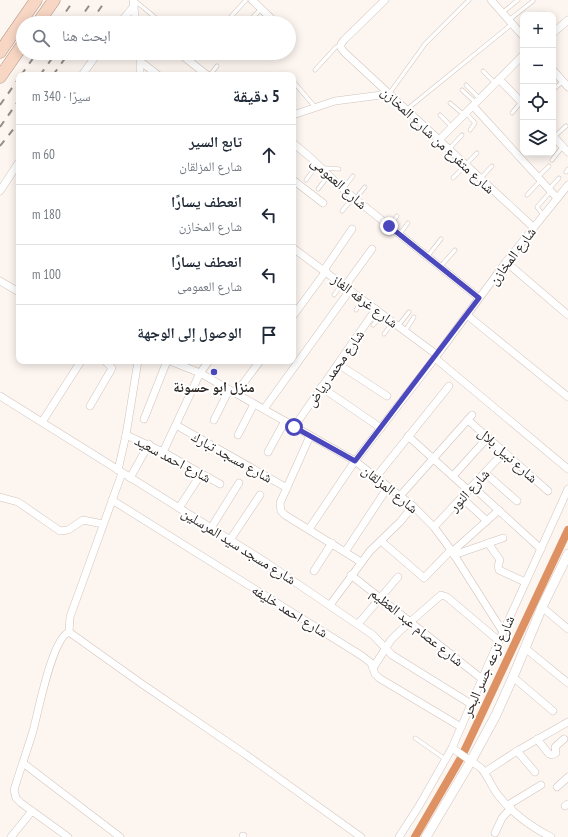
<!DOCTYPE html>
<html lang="ar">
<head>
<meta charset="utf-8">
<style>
  :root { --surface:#fff; --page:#f2f2f3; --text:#1f2937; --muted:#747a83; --line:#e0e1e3 }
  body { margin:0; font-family:"PT Sans Narrow","Noto Naskh Arabic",sans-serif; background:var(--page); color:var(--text); direction:rtl }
  .controls { position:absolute; right:12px; top:12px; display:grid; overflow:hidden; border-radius:8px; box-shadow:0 2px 10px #0003 }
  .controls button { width:36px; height:36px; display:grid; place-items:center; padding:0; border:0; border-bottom:1px solid var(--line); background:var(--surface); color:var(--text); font:20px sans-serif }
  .stop { position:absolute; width:12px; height:12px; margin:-9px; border:3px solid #4b48be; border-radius:50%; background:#fff }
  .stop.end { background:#4b48be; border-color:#fff; box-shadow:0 1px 4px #0008 }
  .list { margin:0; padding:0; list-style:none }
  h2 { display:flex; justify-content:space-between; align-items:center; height:52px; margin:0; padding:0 16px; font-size:17px }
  h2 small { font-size:13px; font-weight:400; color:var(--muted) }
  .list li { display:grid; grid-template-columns:26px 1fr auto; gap:12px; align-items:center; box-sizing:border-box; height:60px; padding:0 16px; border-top:1px solid var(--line) }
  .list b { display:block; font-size:15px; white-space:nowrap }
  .list p { margin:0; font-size:13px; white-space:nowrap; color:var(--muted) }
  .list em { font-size:13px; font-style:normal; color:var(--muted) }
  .icon { flex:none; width:22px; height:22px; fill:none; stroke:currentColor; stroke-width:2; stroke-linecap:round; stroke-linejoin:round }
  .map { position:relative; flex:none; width:568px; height:837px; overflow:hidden; direction:ltr }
  .search { position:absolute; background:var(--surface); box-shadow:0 2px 10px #0003; left:16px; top:16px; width:280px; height:44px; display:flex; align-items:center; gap:10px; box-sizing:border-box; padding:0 14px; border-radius:22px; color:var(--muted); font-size:15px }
  .panel { position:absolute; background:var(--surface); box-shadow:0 2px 10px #0003; left:16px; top:72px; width:280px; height:292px; border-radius:8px; direction:rtl }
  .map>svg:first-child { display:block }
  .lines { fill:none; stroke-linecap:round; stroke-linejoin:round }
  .canal { stroke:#de9264; stroke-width:8 }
  .service-casing { stroke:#d1c3bc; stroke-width:4.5 }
  .minor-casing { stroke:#d1c3bc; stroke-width:8 }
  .tertiary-casing { stroke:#d1c3bc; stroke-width:10 }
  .trunk-casing { stroke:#ae9281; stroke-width:13 }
  .service { stroke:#fff; stroke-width:3.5 }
  .minor { stroke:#fff; stroke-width:7 }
  .tertiary { stroke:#fff; stroke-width:9 }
  .trunk { stroke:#f7d6c3; stroke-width:12 }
  .rail { stroke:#938c88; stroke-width:2; stroke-dasharray:7 7; stroke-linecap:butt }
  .route { stroke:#4b48be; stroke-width:5 }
  .poi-dot { fill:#4b48be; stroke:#fff; stroke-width:1.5 }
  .labels { text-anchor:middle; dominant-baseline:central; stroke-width:4; stroke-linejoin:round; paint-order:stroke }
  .street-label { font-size:14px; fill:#2b2523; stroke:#fff }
  .poi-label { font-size:14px; font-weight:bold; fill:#2b2523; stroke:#fff }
</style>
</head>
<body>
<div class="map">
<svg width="568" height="837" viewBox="0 0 568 837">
  <rect width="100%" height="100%" fill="#fdf5f0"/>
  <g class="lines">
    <polyline class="canal" points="415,837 462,756 568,530"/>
    <defs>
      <g id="service">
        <polyline points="134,0 162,23"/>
        <polyline points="502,13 518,0"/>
        <polyline points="509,20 533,1"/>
        <polyline points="227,21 246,0"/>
        <polyline points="247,23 261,9"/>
        <polyline points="198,53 199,54"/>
        <polyline points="315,70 336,47 338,46 340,47"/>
        <polyline points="483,71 495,83"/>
        <polyline points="210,75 217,66"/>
        <polyline points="293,81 315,107"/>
        <polyline points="466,85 480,99"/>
        <polyline points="462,90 476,103"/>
        <polyline points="553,90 563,81"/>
        <polyline points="389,94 425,44 469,0"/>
        <polyline points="519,100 523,95"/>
        <polyline points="450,103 464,115"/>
        <polyline points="406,110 512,24"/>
        <polyline points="466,113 475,123 470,130"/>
        <polyline points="512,113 521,102"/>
        <polyline points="440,115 452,127"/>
        <polyline points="554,137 566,126"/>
        <polyline points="449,149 462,135"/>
        <polyline points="552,160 563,146"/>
        <polyline points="324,168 339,169"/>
        <polyline points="566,172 568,169"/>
        <polyline points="538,177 549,166"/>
        <polyline points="453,178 477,153"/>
        <polyline points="480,179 492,166"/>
        <polyline points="306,180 317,165"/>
        <polyline points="318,189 329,175"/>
        <polyline points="343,189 353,176"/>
        <polyline points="549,189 559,178"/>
        <polyline points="527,195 541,180"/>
        <polyline points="356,198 365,187"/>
        <polyline points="342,211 353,198"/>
        <polyline points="543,215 537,207 551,191"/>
        <polyline points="389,227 397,216"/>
        <polyline points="399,235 408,223"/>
        <polyline points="427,257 441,239"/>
        <polyline points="440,267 455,250"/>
        <polyline points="334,295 342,284"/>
        <polyline points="356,310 362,300"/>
        <polyline points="373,325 383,314"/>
        <polyline points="398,326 409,312"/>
        <polyline points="405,331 414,317"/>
        <polyline points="384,334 393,322"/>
        <polyline points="415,738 445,759"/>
      </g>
      <g id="minor">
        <polyline points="133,0 136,23"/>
        <polyline points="252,0 276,23"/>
        <polyline points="385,0 344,40 341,44 341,48 344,52 533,227"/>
        <polyline points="491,0 523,36"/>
        <polyline points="120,23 134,6"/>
        <polyline points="553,33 568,20"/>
        <polyline points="289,35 291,37"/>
        <polyline points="140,53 140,75"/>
        <polyline points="179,53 207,75"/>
        <polyline points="141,62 158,75"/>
        <polyline points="553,70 568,87"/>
        <polyline points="82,75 98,53"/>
        <polyline points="499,79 523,104"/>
        <polyline points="473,106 557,198"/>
        <polyline points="293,115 335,101 389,94"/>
        <polyline points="553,136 568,152"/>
        <polyline points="439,140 523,55"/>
        <polyline points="293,143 311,158 343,189 479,298"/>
        <polyline points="293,180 323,203"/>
        <polyline points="0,191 19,162"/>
        <polyline points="293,248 437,355"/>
        <polyline points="506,262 568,315"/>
        <polyline points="324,270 352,229"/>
        <polyline points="0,281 19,292"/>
        <polyline points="345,286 372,249"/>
        <polyline points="467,315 568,397"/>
        <polyline points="293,316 326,271"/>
        <polyline points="435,358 568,469"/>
        <polyline points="170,361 200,373 355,461 413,506 434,527 451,550 503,632"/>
        <polyline points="338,364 387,396"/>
        <polyline points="321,387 381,428"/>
        <polyline points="236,393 260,361"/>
        <polyline points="0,396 264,561 373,635 392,655 471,704"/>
        <polyline points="90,406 111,370 112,368 105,361"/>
        <polyline points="264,409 350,290"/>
        <polyline points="144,419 167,361"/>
        <polyline points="214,420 229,390"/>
        <polyline points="468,420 548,491"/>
        <polyline points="42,422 81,361"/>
        <polyline points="176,425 287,488"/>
        <polyline points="294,427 376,309"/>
        <polyline points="126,435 163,452 220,484"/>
        <polyline points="238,435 254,404"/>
        <polyline points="310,436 280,503 281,511 285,515 361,562"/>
        <polyline points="408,436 468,490"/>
        <polyline points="163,452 200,373 209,361"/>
        <polyline points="268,452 285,421"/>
        <polyline points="118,470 126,435 138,361"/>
        <polyline points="485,473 517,501"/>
        <polyline points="453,476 488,437"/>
        <polyline points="376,477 449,386"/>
        <polyline points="130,478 149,444"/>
        <polyline points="472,486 541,549"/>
        <polyline points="400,496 472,415"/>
        <polyline points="0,497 18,502 60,531 68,530 83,520 103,524"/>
        <polyline points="462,498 487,521"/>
        <polyline points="112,500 362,656 371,663 375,674 379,678 461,727"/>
        <polyline points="179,508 201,474"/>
        <polyline points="434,527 504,452"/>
        <polyline points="211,528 239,483"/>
        <polyline points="309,529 355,461 435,358 506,262 568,185"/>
        <polyline points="230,540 260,495"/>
        <polyline points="381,541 424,578 451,550"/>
        <polyline points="488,543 500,560 498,566 499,570 525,582"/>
        <polyline points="345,552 388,487"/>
        <polyline points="452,552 499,510"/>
        <polyline points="454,555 503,538"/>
        <polyline points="314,571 332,543"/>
        <polyline points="351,575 482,679"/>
        <polyline points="330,605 370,551 400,522 413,506"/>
        <polyline points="542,607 568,629"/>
        <polyline points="358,624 398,577"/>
        <polyline points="69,632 70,617 122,473"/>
        <polyline points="525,648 568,683"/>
        <polyline points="373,668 391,640 401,630 441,595 447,597 499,641"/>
        <polyline points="513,677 553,711"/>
        <polyline points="537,739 549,754 552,755 556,753 555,747 564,739"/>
        <path d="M452 748 481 768C488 776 491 786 498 795 512 813 531 827 551 837"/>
        <polyline points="517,751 535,772"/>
        <polyline points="23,763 120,837"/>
        <polyline points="485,772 517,751 568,722"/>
        <polyline points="557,787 568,777"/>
        <polyline points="508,805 541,785"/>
        <polyline points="565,806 568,804"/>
        <polyline points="495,833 502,818 511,808"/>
        <polyline points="11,837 32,811"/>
        <path d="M68 837 21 803 16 798 14 790C20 770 27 751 33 731 38 713 52 638 69 632L142 684 245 754 361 837"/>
        <polyline points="243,837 243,836"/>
        <polyline points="399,837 419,806 452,748 489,663 568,489"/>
      </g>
      <polyline id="tertiary" points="426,837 471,761 496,715 513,677 542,607 568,554"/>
      <g id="trunk">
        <polyline points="38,23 54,0"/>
        <polyline points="0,52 36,0"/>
        <polyline points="0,77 23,44"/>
      </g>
    </defs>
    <use href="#service" class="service-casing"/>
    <use href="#minor" class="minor-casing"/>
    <use href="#tertiary" class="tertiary-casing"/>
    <use href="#trunk" class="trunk-casing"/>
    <use href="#service" class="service"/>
    <use href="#minor" class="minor"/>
    <use href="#tertiary" class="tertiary"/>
    <use href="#trunk" class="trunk"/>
    <g class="rail">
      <polyline points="58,23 74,0"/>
      <polyline points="77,23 93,0"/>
      <polyline points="90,23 106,0"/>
      <polyline points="21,75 37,53"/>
      <polyline points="40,75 56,53"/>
      <polyline points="53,75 69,53"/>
      <polyline points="0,105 19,78"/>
      <polyline points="0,127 19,100"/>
      <polyline points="0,146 19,122"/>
    </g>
  </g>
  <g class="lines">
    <polyline class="route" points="294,427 355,461 479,298 389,226"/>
  </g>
  <circle class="poi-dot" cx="214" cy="372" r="4"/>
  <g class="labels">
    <g class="street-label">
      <text transform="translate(438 140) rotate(43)">شارع متفرع من شارع المخازن</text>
      <text transform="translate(339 183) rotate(42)">شارع العمومى</text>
      <text transform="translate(512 256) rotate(-53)">شارع المخازن</text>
      <text transform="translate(365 301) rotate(37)">شارع غرفه الغاز</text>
      <text transform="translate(335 368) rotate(-55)">شارع محمد رياض</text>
      <text transform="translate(508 455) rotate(42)">شارع نبيل بلال</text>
      <text transform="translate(232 457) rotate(29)">شارع مسجد تبارك</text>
      <text transform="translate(173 459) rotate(28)">شارع احمد سعيد</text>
      <text transform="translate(390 489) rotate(39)">شارع المزلقان</text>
      <text transform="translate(469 490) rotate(-47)">شارع النور</text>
      <text transform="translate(239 546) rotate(32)">شارع مسجد سيد المرسلين</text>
      <text transform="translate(290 611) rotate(32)">شارع احمد خليفه</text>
      <text transform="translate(417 627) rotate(39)">شارع عصام عبد العظيم</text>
      <text transform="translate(488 666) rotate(-66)">شارع ترعه جسر البحر</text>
    </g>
    <g class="poi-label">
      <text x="214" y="387">منزل ابو حسونة</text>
    </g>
  </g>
</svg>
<div class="controls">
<button>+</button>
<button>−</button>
<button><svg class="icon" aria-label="locate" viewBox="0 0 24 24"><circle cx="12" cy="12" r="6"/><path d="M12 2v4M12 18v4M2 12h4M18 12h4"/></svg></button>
<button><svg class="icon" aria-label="layers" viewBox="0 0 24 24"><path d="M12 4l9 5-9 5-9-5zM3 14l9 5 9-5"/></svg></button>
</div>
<div class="stop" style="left:294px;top:427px"></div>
<div class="stop end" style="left:389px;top:226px"></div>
<div class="search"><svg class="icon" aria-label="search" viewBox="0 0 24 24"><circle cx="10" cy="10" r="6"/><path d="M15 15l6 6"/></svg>ابحث هنا</div>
<section class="panel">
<h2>5 دقيقة<small>سيرًا · 340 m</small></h2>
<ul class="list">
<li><svg class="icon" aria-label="ahead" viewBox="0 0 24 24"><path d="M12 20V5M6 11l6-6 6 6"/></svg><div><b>تابع السير</b><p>شارع المزلقان</p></div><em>60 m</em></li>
<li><svg class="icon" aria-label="left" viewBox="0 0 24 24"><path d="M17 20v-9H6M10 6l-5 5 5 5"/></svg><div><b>انعطف يسارًا</b><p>شارع المخازن</p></div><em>180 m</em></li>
<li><svg class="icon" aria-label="left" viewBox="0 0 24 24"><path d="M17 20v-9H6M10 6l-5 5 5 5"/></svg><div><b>انعطف يسارًا</b><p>شارع العمومى</p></div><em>100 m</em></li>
<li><svg class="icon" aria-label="arrive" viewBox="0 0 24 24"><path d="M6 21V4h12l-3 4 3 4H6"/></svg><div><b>الوصول إلى الوجهة</b></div></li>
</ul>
</section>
</div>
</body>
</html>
